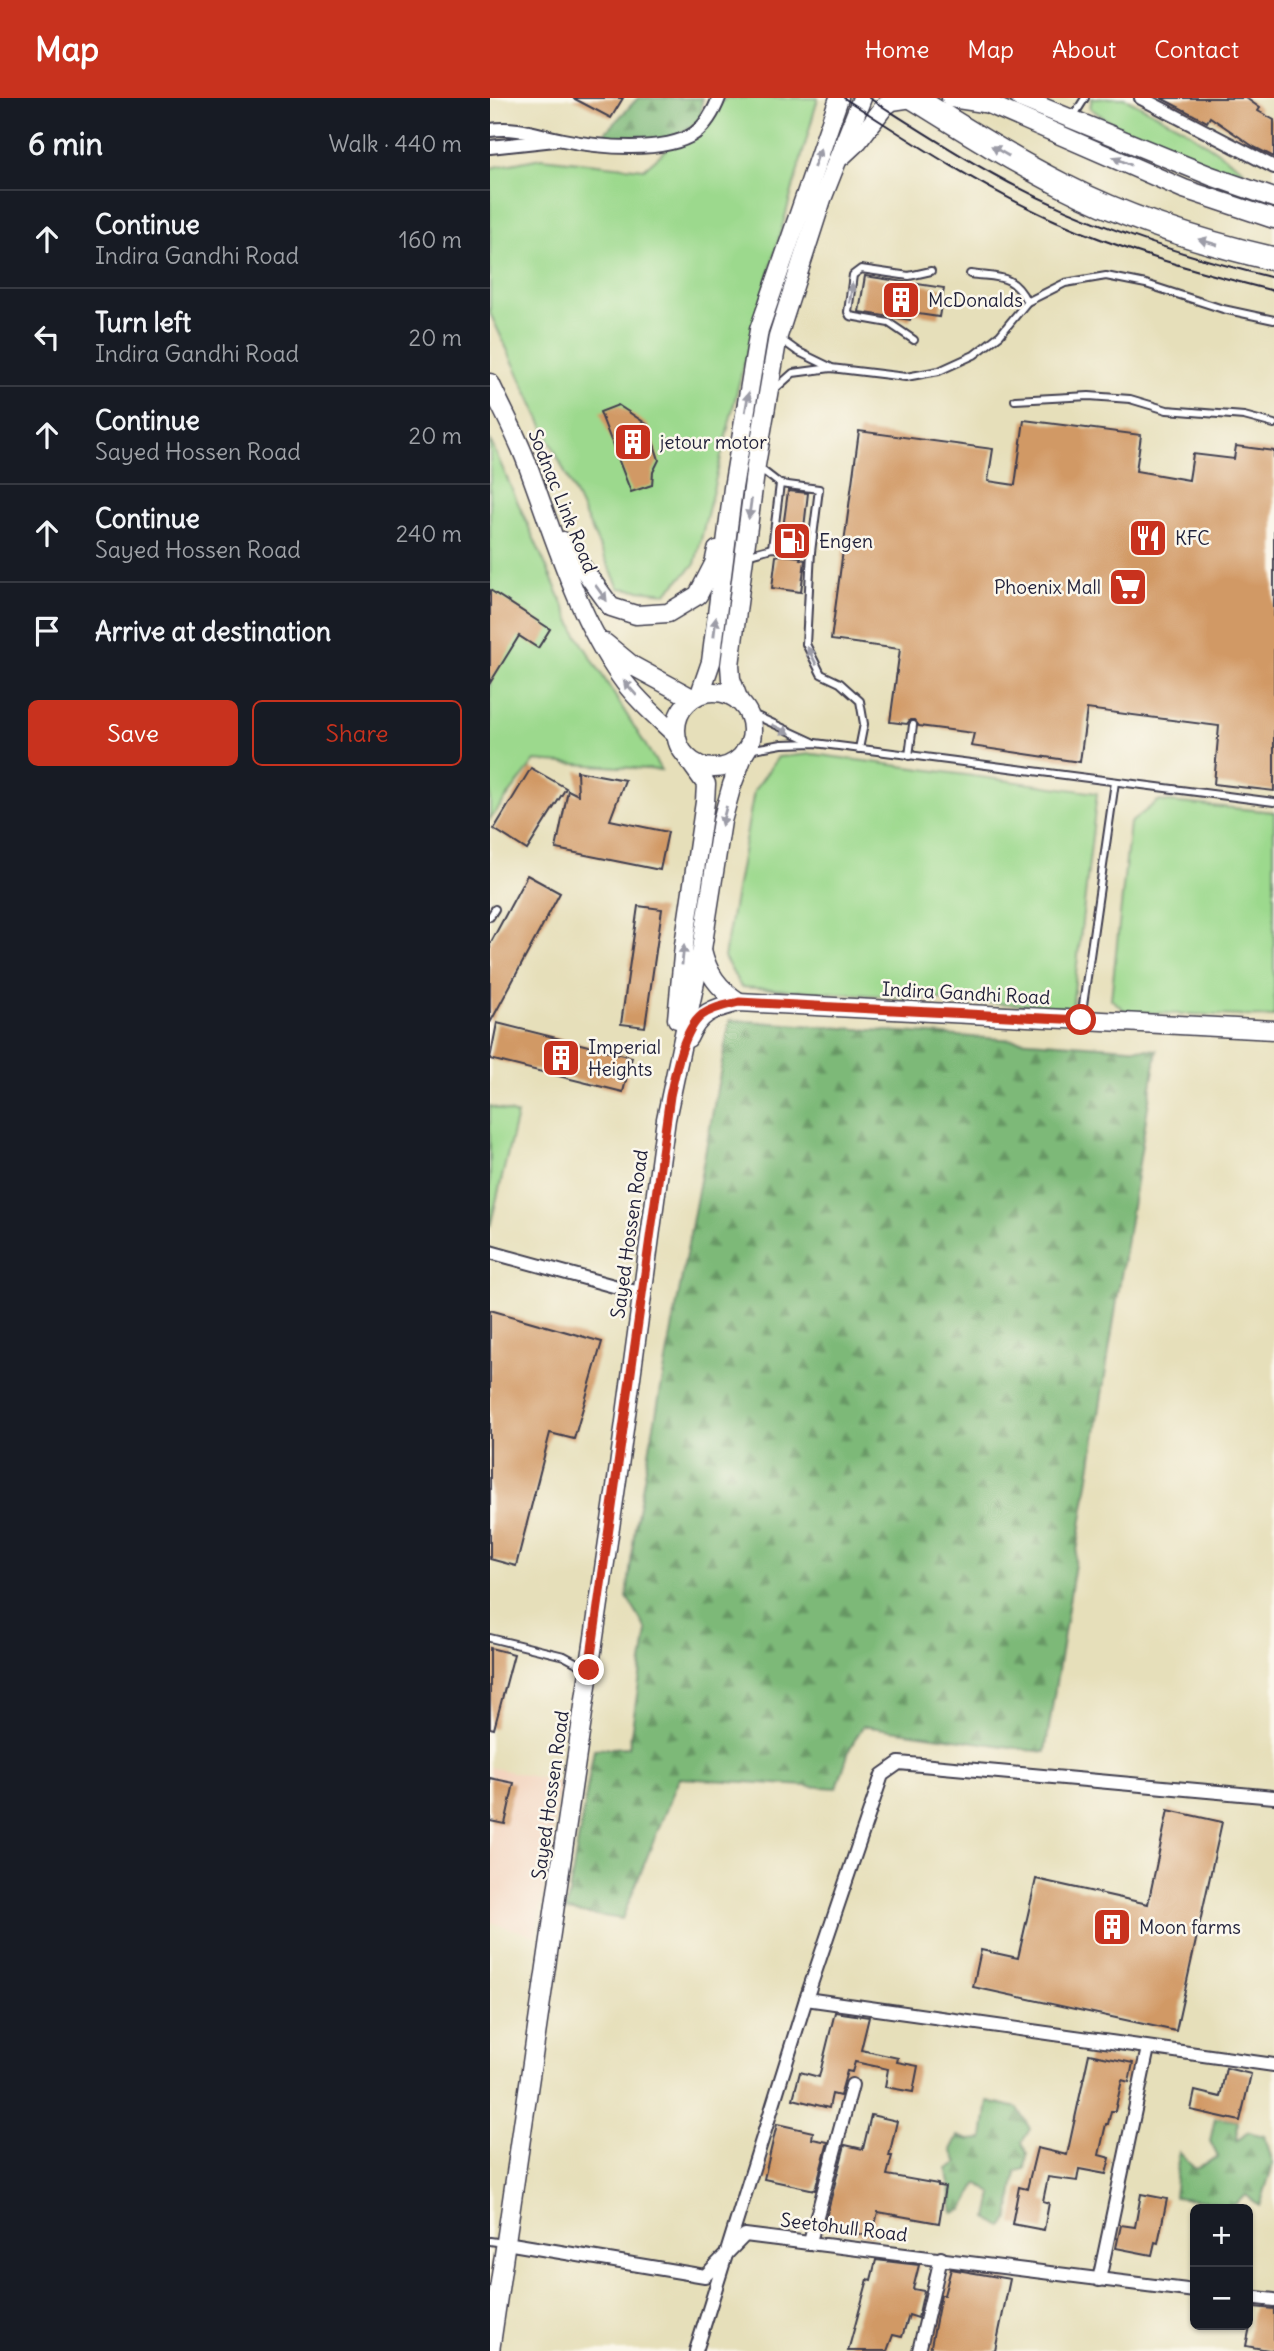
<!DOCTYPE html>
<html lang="en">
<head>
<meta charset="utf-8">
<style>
  :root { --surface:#171b24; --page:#20242c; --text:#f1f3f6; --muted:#9ea1a6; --line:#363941; --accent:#c8321e }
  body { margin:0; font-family:Delius,sans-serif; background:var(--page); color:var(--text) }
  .controls { position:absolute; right:21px; bottom:21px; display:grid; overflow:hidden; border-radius:10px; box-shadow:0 2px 5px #0004 }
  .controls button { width:63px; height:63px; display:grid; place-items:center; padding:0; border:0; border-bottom:2px solid var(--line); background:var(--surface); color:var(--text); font:35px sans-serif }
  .stop { position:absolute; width:21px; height:21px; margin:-16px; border:5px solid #c8321e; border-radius:50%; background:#fff }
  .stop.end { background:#c8321e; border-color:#fff; box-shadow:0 2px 7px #0008 }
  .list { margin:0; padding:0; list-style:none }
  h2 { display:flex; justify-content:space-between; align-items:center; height:91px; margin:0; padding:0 28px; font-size:30px }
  h2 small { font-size:23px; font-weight:400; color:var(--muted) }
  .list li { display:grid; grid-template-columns:46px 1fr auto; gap:21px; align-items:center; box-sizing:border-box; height:98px; padding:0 28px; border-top:2px solid var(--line) }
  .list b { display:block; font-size:26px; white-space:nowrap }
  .list p { margin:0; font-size:23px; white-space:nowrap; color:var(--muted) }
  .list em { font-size:23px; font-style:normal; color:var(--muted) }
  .actions { display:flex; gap:14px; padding:21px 28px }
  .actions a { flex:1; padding:16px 0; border:2px solid var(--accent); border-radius:10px; text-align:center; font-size:24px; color:var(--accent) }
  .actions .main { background:var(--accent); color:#fff }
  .icon { flex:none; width:38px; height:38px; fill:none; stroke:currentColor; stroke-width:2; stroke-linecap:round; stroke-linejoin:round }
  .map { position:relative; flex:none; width:784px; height:2253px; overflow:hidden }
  header { display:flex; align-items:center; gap:42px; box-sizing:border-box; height:98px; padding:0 35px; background:var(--accent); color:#fff }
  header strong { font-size:33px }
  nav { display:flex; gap:38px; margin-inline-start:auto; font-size:24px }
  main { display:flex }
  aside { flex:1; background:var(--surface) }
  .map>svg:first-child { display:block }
  .built { fill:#f3d4bf }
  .green { fill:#9cd98d; stroke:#5f7e64; stroke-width:2 }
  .forest { fill:url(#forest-firs); stroke:#506e5a; stroke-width:2 }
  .building { fill:#d19965 }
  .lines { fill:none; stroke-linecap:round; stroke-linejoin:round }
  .lane-casing { stroke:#3f3e4e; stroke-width:10 }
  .street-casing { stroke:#3f3e4e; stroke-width:16 }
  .secondary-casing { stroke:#3f3e4e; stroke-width:21 }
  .highway-casing { stroke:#3f3e4e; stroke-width:26 }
  .lane { stroke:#fff; stroke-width:6 }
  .street { stroke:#fff; stroke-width:12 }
  .secondary { stroke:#fff; stroke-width:18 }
  .highway { stroke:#fff; stroke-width:23 }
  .tram { stroke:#22223b; stroke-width:2 }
  .oneway { fill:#9c9ca7 }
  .route { stroke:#c8321e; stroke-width:9 }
  .labels { text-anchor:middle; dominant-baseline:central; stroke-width:5; stroke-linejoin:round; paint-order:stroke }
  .poi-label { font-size:19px; fill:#22223b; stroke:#fbf7ec; text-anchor:start }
  .street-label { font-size:19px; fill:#22223b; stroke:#fbf7ec }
</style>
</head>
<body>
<header>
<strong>Map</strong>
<nav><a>Home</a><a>Map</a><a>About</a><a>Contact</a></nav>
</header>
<main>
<aside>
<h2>6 min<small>Walk · 440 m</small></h2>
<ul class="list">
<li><svg class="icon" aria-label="ahead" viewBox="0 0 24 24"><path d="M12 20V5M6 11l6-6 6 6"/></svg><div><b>Continue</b><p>Indira Gandhi Road</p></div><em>160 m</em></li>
<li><svg class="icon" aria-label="left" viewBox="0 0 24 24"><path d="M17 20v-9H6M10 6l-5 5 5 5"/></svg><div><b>Turn left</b><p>Indira Gandhi Road</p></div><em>20 m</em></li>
<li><svg class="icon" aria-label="ahead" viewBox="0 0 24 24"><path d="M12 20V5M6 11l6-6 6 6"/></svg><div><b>Continue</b><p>Sayed Hossen Road</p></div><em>20 m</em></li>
<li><svg class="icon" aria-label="ahead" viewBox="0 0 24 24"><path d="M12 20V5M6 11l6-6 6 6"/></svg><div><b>Continue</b><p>Sayed Hossen Road</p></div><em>240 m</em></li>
<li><svg class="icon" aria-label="arrive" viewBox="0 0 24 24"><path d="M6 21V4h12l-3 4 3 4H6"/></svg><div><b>Arrive at destination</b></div></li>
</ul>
<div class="actions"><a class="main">Save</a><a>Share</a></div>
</aside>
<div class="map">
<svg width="784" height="2253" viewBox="0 0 784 2253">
  <defs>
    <pattern id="forest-firs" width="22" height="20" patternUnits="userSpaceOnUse" patternTransform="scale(1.75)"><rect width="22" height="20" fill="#7db978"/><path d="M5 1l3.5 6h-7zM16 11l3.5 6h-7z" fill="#669664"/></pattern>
  </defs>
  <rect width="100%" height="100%" fill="#fbf7ec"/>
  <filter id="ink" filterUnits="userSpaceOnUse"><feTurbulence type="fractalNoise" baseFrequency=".0143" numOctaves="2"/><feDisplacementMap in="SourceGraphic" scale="14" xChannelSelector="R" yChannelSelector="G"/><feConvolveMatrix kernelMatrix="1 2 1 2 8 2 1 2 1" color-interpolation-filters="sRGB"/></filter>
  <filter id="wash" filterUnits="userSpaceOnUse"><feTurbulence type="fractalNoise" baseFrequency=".00686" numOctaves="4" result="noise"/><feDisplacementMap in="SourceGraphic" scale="28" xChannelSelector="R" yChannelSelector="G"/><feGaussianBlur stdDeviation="1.57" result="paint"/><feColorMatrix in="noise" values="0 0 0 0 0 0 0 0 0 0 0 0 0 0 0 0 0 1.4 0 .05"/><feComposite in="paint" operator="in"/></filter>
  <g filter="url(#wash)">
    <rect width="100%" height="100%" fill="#e6dfba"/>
    <polygon class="built" points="0,1669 71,1685 46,1838 0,1824"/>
    <g class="green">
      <polygon points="236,0 328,0 250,281 205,466 176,495 129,490 0,215 0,70 51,60 154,71"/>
      <path d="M602 0H634L639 2 693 30 754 72 750 78C698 61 644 43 600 10Z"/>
      <polygon points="0,342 86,535 171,672 45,663 0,721"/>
      <polygon points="323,656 607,695 582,910 251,889 234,859 264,693 288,659"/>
      <polygon points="668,703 784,714 784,919 637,914 621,901 640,725"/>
      <polygon points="0,1008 27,1017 0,1129"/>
    </g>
    <g class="forest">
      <polygon points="148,0 212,0 211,22 179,42 108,42"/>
      <polygon points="240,922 667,952 555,1654 373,1628 360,1650 347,1690 189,1680 132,1821 76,1813 104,1651 139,1649 157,1533 137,1499 145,1429"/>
      <polygon points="498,2003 528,2010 540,2031 532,2044 537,2056 535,2071 526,2073 519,2121 512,2129 498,2120 503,2096 488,2085 473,2112 463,2115 458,2071 468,2065 461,2052 468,2038 479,2042 493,2041"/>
      <polygon points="725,2020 748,2023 747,2043 758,2034 775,2038 783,2066 770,2108 756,2097 739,2111 723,2104 684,2099 689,2054 705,2071 728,2059 720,2043"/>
    </g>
    <g id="blocks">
      <g class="building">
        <polygon points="83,0 133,0 121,20"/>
        <polygon points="671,0 756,0 770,10 768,13 784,22 784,59 764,49 720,19 717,24"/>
        <polygon points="375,178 454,190 449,219 422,215 420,222 369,214"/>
        <polygon points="128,307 158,327 169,362 163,374 162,387 141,394 110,314"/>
        <polygon points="534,322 651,337 646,373 699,382 703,356 744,361 746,348 784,353 784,693 724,686 729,628 597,611 590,664 481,648 484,635 429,628 424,622 420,622 417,626 400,624 410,551 341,542 369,333 503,351 498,383 525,387"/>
        <polygon points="298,393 318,395 312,447 291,445"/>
        <polygon points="290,457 311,459 310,461 315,462 311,494 282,490 286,458"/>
        <polygon points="0,492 60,531 48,550 29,538 0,585"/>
        <polygon points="41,670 76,690 37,752 4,731"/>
        <polygon points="87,673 135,682 120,722 178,734 170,772 66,751 78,692 88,697"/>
        <polygon points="37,777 70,795 0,925 0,846"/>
        <polygon points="148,808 172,811 155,929 131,926"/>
        <polygon points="7,925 142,959 133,994 0,961"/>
        <polygon points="0,1212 112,1244 84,1341 60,1335 26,1468 0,1461"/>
        <polygon points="0,1550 24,1556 4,1631 0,1630"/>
        <polygon points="0,1680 24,1685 15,1726 0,1723"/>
        <polygon points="678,1712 732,1724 686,1933 483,1889 491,1852 528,1860 546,1781 658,1806"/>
        <polygon points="345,1914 379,1919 371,1952 408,1960 407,1964 428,1968 423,1994 395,1989 398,1971 365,1964 362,1974 357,1973 350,1998 342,1996 339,2010 303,2001 310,1974 329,1979"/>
        <polygon points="599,1956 643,1965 639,1984 632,1982 625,2013 621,2013 618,2026 616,2026 609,2057 620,2060 616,2076 589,2071 587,2083 558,2079 553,2103 559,2105 554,2132 522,2126 529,2089 537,2091 547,2050 577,2057"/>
        <polygon points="736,1970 761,1976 750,2023 701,2012 705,1993 730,1999"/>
        <polygon points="381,2017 407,2023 399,2058 402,2058 397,2077 448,2086 448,2088 455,2089 449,2125 388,2114 382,2139 334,2127 355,2047 373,2051"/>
        <polygon points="287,2026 323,2034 322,2041 338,2044 325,2092 274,2081"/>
        <polygon points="651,2096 677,2101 668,2145 665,2144 662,2157 626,2150 631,2127 645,2129"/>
        <polygon points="386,2162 429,2167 423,2191 434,2193 428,2220 419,2217 412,2239 403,2237 397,2253 358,2253 378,2181 381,2182"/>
        <polygon points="461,2171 520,2181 505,2253 440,2253 451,2197 454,2197"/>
        <polygon points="764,2209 784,2211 784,2253 756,2248"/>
      </g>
    </g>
  </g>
  <g filter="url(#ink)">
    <use href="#blocks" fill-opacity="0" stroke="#3f3e4e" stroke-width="2"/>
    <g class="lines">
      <defs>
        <g id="lane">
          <polyline points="583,19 595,0"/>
          <path d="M480 176C508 180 523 175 537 204"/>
          <polyline points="289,240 307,253 340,269"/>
          <polyline points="424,242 399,225 360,218 358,214 363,177 371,171 419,178 441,173"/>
          <polyline points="285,291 303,275 341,270 416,279 449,273 484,257 510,237 537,204 575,185 616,178 656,186 733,211 784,222"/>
          <polyline points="525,302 599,298 640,301 677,312 754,318 784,326"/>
          <polyline points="268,369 290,386 329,391 321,454"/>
          <polyline points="282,450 290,386"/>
          <polyline points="256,457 282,450 321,454 316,546 331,576 350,585 370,603 374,626 369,651"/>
          <polyline points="258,614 323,644"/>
          <polyline points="258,652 292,646 325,645 784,704"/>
          <polyline points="419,658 423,627"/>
          <polyline points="0,819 5,811"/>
          <polyline points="591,921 625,684"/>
          <polyline points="0,1540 74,1558 98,1571"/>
          <polyline points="0,2143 14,2145"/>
        </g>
        <g id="street">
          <polyline points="651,0 784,69"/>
          <path d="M0 32C28 28 47 37 73 42 107 49 175 56 205 35 217 26 224 13 229 0"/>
          <polyline points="0,49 65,42"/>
          <polyline points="0,1154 153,1196"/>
          <polyline points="316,1901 784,1967"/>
          <polyline points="320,2144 362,1987"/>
          <polyline points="16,2145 215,2178 255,2137 705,2193"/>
          <polyline points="609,2182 658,1950"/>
          <polyline points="758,2199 784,2202"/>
          <polyline points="206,2253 316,1901 392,1677 409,1665 784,1699"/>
          <polyline points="429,2253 451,2160"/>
        </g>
        <g id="secondary">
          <polyline points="461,0 494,5"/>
          <polyline points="485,0 694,91 784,121"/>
          <polyline points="530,0 721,78 784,100"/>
          <polyline points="352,58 368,43 394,9 402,3 422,0"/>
          <path d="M0 285C13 313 28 340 38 368 64 438 87 517 130 578 145 600 166 618 185 636"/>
          <polyline points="73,443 121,509 146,517 178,515 208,497 224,466 227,452"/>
          <polyline points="115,545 143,568 202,600"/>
          <circle cx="224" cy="632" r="38"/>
          <polyline points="210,596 221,564 243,390 269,232 349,0"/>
          <polyline points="249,603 241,581 240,567 266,367 288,238 332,101 372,0"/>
          <path d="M212 852C218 876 228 890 249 904"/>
          <polyline points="187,921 194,847 215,704 216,686 198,661"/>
          <path d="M198 940C210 914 222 911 249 904L784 932"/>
          <polyline points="0,2253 129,1368 176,1021 212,851 232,723 242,687 255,653"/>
        </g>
        <path id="highway" d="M424 0C472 30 521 61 572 87 638 121 711 144 784 161"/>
      </defs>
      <use href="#lane" class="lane-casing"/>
      <use href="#street" class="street-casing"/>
      <use href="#secondary" class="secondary-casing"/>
      <use href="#highway" class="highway-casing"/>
      <use href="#lane" class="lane"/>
      <use href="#street" class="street"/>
      <use href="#secondary" class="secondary"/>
      <use href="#highway" class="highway"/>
      <g class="tram">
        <path d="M354 0C422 44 492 90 566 123 636 154 710 174 784 193"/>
        <path d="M379 0C420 26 461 53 503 76 590 125 687 156 784 180"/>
      </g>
    </g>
    <defs><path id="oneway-solid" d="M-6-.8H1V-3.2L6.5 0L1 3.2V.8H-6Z" transform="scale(1.75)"/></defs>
    <g class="oneway">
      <use href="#oneway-solid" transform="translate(510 53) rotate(-150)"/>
      <use href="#oneway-solid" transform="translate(327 60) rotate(-71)"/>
      <use href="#oneway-solid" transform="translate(632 63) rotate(-156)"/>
      <use href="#oneway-solid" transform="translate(718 144) rotate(-163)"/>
      <use href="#oneway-solid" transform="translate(361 195) rotate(-82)"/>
      <use href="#oneway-solid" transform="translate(257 304) rotate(-80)"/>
      <use href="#oneway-solid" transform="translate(260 411) rotate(98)"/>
      <use href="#oneway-solid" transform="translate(111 495) rotate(54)"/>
      <use href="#oneway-solid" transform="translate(225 529) rotate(-83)"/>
      <use href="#oneway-solid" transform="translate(322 558) rotate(-117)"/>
      <use href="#oneway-solid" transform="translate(140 590) rotate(-131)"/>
      <use href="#oneway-solid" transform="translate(291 631) rotate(26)"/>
      <use href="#oneway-solid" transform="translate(234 718) rotate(104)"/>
      <use href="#oneway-solid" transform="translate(193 857) rotate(-84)"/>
    </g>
  </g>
  <g class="lines" filter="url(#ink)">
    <path class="route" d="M99 1572 180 998C185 975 193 932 212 917 223 909 237 907 249 904L591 922"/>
  </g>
  <defs>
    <symbol id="building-square" viewBox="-11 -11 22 22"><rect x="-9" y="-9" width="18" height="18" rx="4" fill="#c8321e" stroke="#fbf7ec"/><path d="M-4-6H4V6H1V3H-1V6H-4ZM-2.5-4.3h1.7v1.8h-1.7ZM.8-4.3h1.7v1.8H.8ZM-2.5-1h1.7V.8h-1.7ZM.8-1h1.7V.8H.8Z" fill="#fff"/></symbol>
    <symbol id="restaurant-square" viewBox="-11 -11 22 22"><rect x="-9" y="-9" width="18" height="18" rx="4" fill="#c8321e" stroke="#fbf7ec"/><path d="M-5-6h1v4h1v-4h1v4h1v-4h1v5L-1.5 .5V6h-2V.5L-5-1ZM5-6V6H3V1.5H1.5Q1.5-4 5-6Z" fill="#fff"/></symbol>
    <symbol id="fuel-square" viewBox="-11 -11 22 22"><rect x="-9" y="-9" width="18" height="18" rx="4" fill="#c8321e" stroke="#fbf7ec"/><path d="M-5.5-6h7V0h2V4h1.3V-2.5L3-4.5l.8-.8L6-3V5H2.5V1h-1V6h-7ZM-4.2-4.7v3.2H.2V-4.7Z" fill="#fff"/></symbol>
    <symbol id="supermarket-square" viewBox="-11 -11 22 22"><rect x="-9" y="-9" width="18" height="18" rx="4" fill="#c8321e" stroke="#fbf7ec"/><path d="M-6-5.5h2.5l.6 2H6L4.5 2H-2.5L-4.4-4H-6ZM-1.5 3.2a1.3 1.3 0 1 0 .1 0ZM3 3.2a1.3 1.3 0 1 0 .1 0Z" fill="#fff"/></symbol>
  </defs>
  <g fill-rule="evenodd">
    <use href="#building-square" x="389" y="180" width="44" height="44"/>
    <use href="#building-square" x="121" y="322" width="44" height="44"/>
    <use href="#restaurant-square" x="636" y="418" width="44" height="44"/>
    <use href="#fuel-square" x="280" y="421" width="44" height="44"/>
    <use href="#supermarket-square" x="616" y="467" width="44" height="44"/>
    <use href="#building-square" x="49" y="938" width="44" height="44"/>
    <use href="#building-square" x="600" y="1807" width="44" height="44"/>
  </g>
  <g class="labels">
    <g class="poi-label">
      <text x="438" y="202">McDonalds</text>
      <text x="170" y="344">jetour motor</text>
      <text x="685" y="440">KFC</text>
      <text x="329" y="443">Engen</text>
      <text x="611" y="489" text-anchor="end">Phoenix Mall</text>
      <text x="98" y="949">Imperial<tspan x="98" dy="22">Heights</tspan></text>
      <text x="649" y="1829">Moon farms</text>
    </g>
    <g class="street-label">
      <text transform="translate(73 403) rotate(68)">Sodnac Link Road</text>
      <text transform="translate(476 895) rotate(3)">Indira Gandhi Road</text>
      <text transform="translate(139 1136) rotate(-82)">Sayed Hossen Road</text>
      <text transform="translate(60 1697) rotate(-82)">Sayed Hossen Road</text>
      <text transform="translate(354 2129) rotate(7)">Seetohull Road</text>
    </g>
  </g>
</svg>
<div class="controls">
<button>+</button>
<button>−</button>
</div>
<div class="stop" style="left:591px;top:922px"></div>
<div class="stop end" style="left:99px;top:1572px"></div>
</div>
</main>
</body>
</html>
